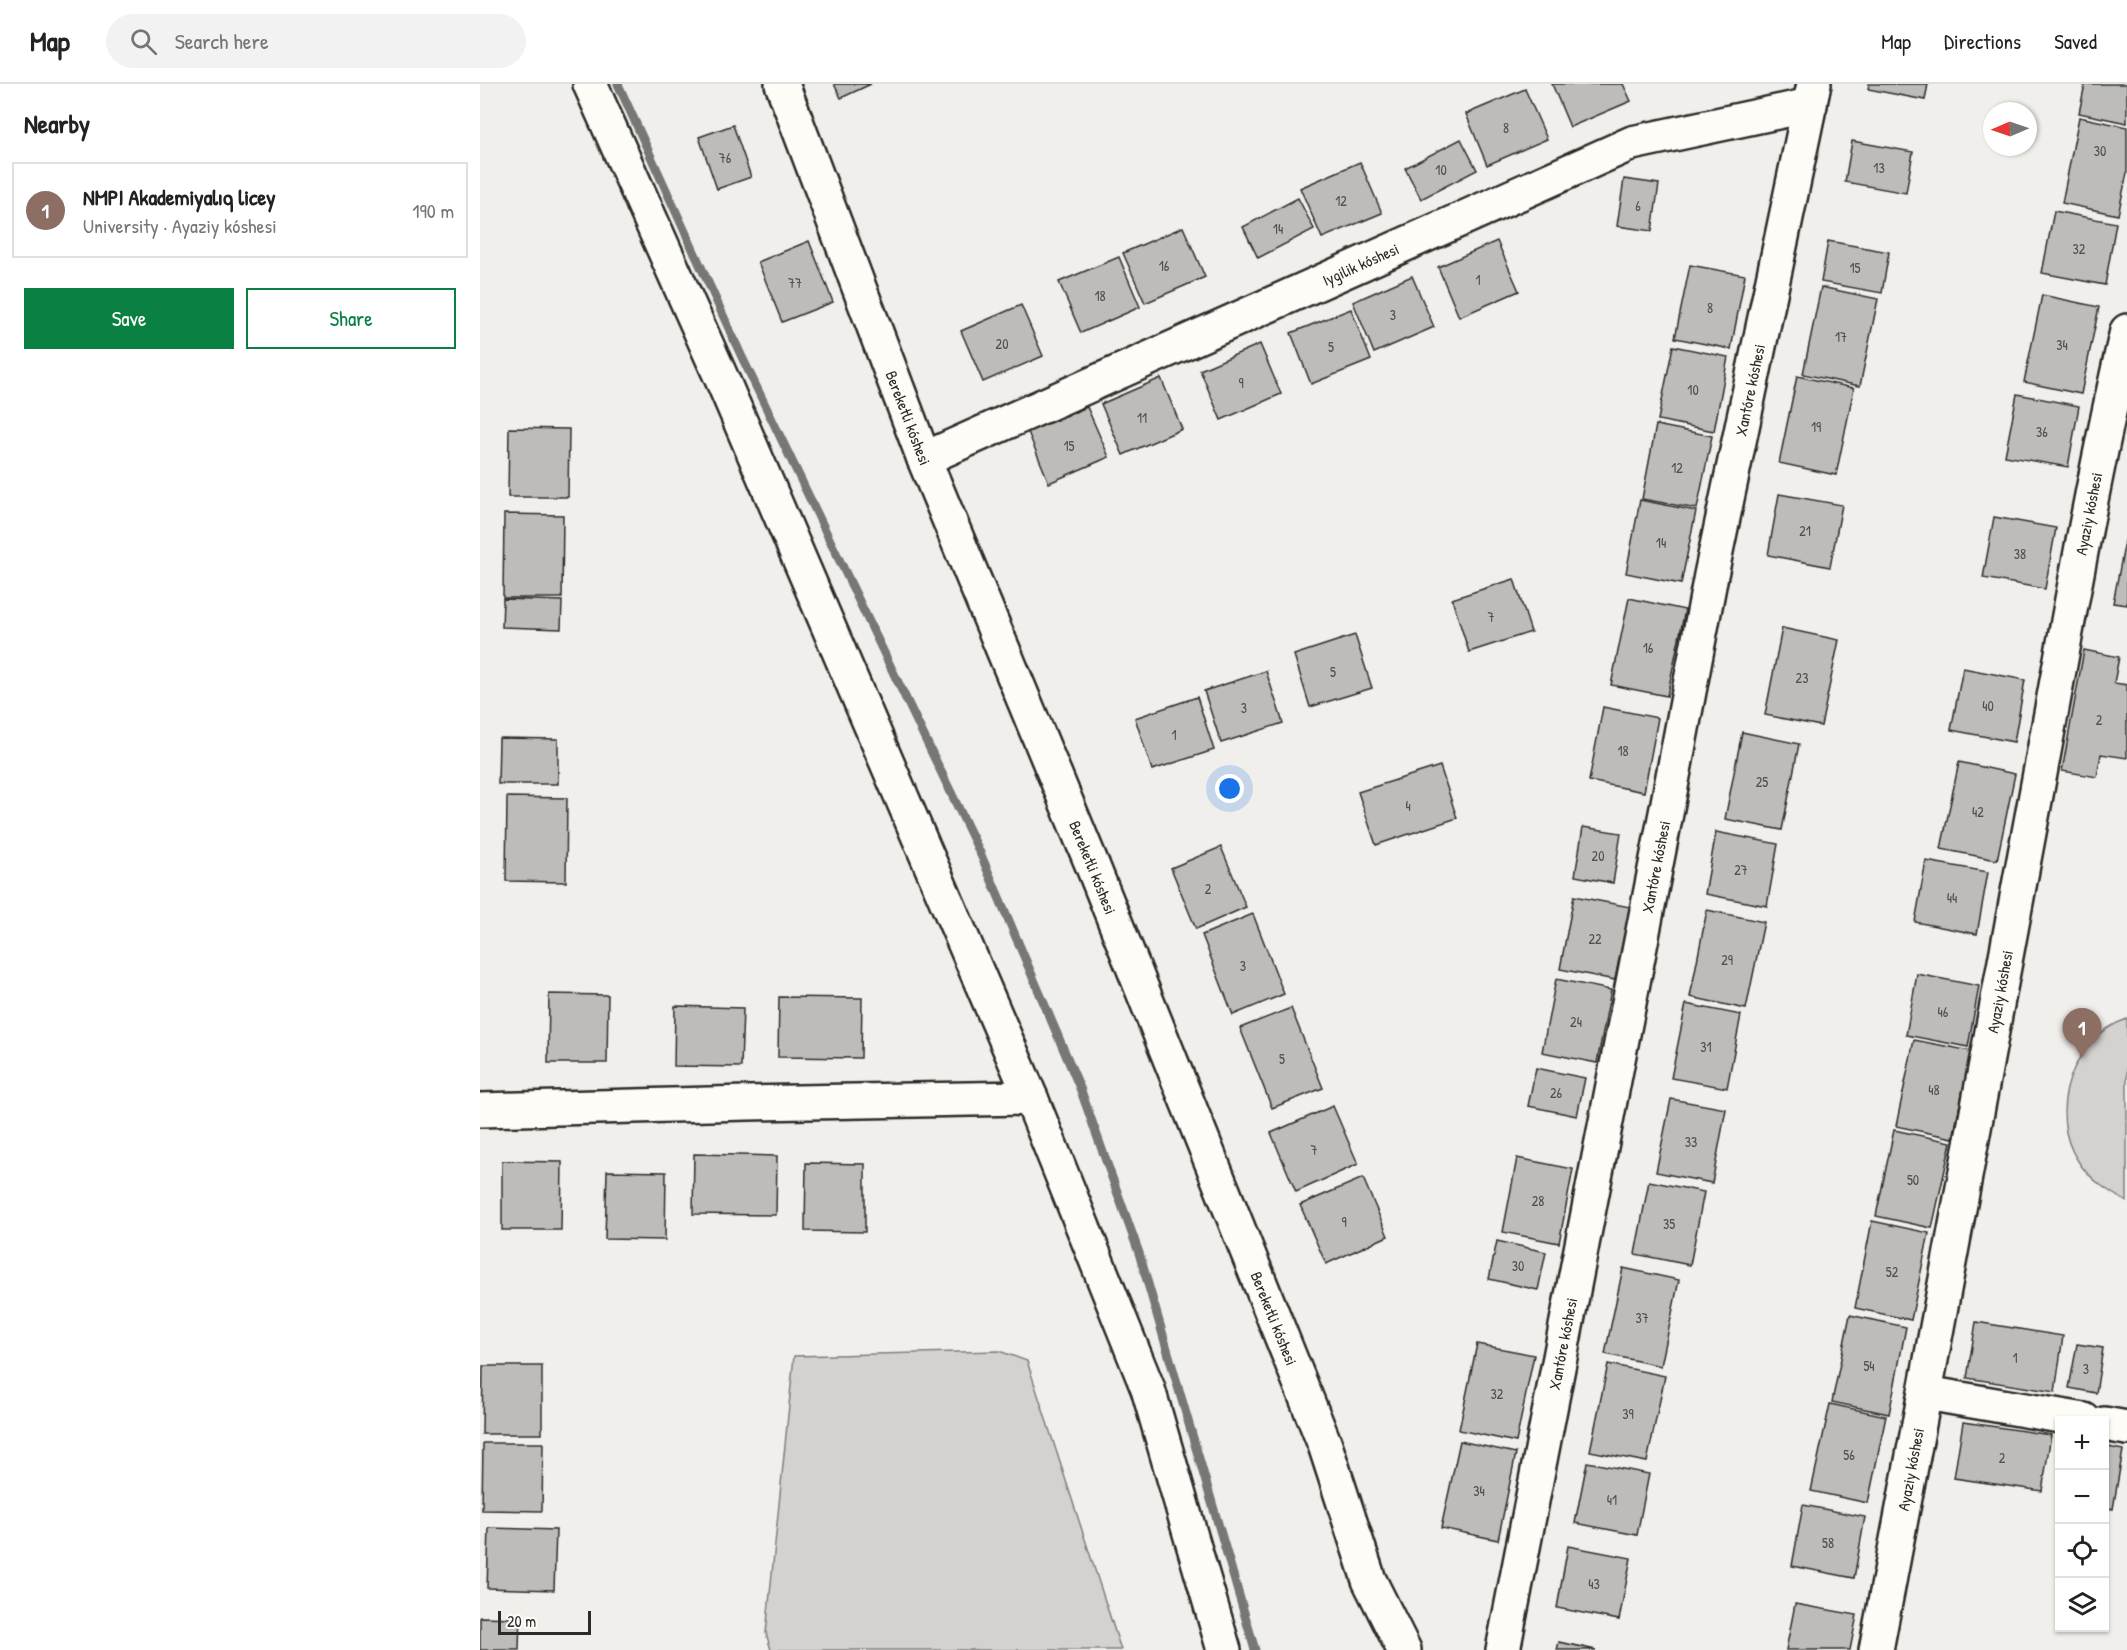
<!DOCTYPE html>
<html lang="en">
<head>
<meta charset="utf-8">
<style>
  :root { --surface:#fff; --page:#f2f2f2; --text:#222; --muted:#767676; --line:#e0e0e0; --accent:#0b8043 }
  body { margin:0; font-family:"Patrick Hand",sans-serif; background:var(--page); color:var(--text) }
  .controls { position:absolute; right:18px; bottom:18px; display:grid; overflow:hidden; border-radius:0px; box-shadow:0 2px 4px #0004 }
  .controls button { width:54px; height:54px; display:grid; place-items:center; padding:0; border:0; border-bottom:2px solid var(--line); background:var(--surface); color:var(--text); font:30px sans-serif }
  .compass { position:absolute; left:1503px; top:18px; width:54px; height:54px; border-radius:50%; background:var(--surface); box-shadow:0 2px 4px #0004; rotate:268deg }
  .scale { position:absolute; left:18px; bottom:15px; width:93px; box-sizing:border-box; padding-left:6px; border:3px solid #2b2b2b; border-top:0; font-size:16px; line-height:21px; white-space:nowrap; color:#2b2b2b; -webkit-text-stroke:4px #fdfcf7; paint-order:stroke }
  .you { position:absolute; left:750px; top:705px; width:21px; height:21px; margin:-15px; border:4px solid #fff; border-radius:50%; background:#1a73e8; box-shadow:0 0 0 9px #1a73e833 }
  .badge { display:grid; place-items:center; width:39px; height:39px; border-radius:50%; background:var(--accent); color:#fff; font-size:20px; font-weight:700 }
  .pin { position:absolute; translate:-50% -50px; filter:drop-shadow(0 2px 3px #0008) }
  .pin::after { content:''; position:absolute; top:32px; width:21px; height:18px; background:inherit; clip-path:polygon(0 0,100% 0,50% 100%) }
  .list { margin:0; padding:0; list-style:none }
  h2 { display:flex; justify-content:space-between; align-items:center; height:78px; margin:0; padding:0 24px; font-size:26px }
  h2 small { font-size:20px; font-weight:400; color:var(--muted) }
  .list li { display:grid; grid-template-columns:39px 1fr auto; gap:18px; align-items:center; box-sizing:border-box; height:96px; margin:0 12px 12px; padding:0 12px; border:2px solid var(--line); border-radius:0px }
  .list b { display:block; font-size:22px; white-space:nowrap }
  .list p { margin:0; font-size:20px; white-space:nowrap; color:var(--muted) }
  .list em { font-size:20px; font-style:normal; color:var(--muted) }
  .actions { display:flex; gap:12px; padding:18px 24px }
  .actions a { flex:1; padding:14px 0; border:2px solid var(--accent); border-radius:0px; text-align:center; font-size:21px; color:var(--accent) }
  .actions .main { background:var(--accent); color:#fff }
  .icon { flex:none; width:33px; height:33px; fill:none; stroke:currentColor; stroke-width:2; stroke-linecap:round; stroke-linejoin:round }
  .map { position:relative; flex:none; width:1647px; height:1566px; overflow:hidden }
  header { display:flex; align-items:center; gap:36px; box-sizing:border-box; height:84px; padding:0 30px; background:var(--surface); border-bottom:2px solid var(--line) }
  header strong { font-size:28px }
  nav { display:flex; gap:33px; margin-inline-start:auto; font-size:21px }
  .search { width:420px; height:54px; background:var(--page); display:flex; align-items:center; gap:15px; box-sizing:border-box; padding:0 21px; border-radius:33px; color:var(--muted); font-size:22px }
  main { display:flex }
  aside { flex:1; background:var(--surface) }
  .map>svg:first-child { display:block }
  .green { fill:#d3d2cf; stroke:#7f7e7d; stroke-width:1.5 }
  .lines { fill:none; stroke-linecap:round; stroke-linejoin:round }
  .stream { stroke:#777775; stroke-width:9 }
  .building { fill:#bdbcb8; stroke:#2b2b2b; stroke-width:1.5 }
  .minor-casing { stroke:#2b2b2b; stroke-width:38 }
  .minor { stroke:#fdfcf7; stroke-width:33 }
  .labels { text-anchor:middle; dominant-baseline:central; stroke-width:6; stroke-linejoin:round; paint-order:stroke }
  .number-label { font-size:14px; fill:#504f4e }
  .street-label { font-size:16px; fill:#2b2b2b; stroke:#fdfcf7 }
</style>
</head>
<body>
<header>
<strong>Map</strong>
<div class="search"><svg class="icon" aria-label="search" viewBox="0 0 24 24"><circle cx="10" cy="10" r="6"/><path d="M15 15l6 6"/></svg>Search here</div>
<nav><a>Map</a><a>Directions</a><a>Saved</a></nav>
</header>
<main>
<aside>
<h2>Nearby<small></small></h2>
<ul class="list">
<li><span class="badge" style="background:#8d6e63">1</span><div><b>NMPI Akademiyalıq licey</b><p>University · Ayaziy kóshesi</p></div><em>190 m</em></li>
</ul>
<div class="actions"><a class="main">Save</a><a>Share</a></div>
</aside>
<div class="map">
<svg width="1647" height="1566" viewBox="0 0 1647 1566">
  <rect width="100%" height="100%" fill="#f0efeb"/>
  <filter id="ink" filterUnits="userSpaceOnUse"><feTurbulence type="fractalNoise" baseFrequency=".0167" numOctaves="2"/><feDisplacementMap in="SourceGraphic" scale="12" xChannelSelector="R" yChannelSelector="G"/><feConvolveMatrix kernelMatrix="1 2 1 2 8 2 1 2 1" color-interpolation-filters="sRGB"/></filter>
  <g filter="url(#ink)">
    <g class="green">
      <path d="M1647 935V1118C1628 1107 1610 1096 1598 1077 1566 1029 1592 953 1647 935Z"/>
      <polygon points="519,1267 547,1277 641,1566 291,1566 286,1549 314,1272"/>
    </g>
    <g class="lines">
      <polyline class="stream" points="138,0 261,271 501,771 600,1004 659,1169 775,1566"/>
    </g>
    <g class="building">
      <polygon points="354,0 391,0 361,14"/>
      <polygon points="1072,0 1143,0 1151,17 1090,43"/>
      <polygon points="1389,0 1448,0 1445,16 1388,5"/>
      <polygon points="1605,0 1647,0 1647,39 1599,29"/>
      <polygon points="1045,5 1067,55 1007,81 986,30"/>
      <polygon points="1599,33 1647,43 1647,89 1638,131 1582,119"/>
      <polygon points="253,41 271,93 237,105 219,53"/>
      <polygon points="981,55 997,86 941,115 925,84"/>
      <polygon points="1372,57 1433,68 1426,109 1365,98"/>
      <polygon points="880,78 902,129 842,154 820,104"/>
      <polygon points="1144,95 1179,100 1172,147 1137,142"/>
      <polygon points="818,114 834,145 778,174 763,143"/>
      <polygon points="1574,127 1636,139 1625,201 1562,189"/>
      <polygon points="703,143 725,193 665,219 643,169"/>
      <polygon points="329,157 353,218 302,238 278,178"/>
      <polygon points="1017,157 1039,207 979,233 958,183"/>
      <polygon points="1348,157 1409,168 1402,209 1341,198"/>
      <polygon points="639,173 660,223 601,249 579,198"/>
      <polygon points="1210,181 1265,191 1251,265 1195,254"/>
      <polygon points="932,192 954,243 894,269 873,218"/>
      <polygon points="1341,203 1398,215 1380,302 1323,290"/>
      <polygon points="1562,211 1619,223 1601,310 1544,298"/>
      <polygon points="541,221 563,272 503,298 481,247"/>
      <polygon points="871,225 891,276 831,300 811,249"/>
      <polygon points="780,260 801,310 741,336 720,286"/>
      <polygon points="1193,262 1248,273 1234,347 1178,336"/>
      <polygon points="1317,292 1374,304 1356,391 1299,379"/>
      <polygon points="681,294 702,345 643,371 621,320"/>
      <polygon points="1537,310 1599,322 1588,383 1525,372"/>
      <polygon points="607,323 629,373 569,399 548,348"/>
      <polygon points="1176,341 1232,352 1217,425 1162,415"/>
      <polygon points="29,344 89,345 88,413 28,413"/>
      <polygon points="1299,410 1362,421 1350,483 1288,471"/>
      <polygon points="1160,416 1216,427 1201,500 1146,489"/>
      <polygon points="24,430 83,431 82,514 23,514"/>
      <polygon points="1514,433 1576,444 1565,505 1503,494"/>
      <polygon points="1645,457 1647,458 1647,521 1633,519"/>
      <polygon points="1034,495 1051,548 989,568 972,515"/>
      <polygon points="1149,514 1205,526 1187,612 1131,601"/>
      <polygon points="23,515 82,517 81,545 22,543"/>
      <polygon points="1302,544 1359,556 1341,642 1285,631"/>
      <polygon points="875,551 892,604 830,623 814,571"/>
      <polygon points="1604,566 1639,573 1634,599 1647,601 1647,674 1621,670 1617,693 1582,687"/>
      <polygon points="1483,584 1545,596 1534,658 1471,646"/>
      <polygon points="786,587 803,639 741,659 724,607"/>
      <polygon points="717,613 734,666 672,686 655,634"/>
      <polygon points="1123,623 1178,634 1164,708 1109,697"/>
      <polygon points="1262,648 1319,660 1302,746 1245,735"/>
      <polygon points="19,654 78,655 78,700 18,700"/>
      <polygon points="1479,678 1535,690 1517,776 1461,765"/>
      <polygon points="960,682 977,734 896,761 878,708"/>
      <polygon points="27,713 87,714 86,798 26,797"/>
      <polygon points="1103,743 1141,749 1133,799 1095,792"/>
      <polygon points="1236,748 1298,760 1287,822 1225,810"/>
      <polygon points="741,763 766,823 716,845 691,784"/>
      <polygon points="1446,777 1508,788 1497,850 1435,838"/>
      <polygon points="1094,812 1150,823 1135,896 1080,885"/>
      <polygon points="1227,826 1284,838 1266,925 1210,913"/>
      <polygon points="773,830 804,910 753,931 722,851"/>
      <polygon points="1437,890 1499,902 1488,963 1426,951"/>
      <polygon points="1076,895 1131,906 1117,979 1062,968"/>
      <polygon points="69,910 128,911 127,979 68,979"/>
      <polygon points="299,913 382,914 381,974 298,973"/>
      <polygon points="1206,920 1261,931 1247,1004 1191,994"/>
      <polygon points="195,922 263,924 261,983 194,982"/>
      <polygon points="811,924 843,1004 792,1024 760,944"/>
      <polygon points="1434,956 1491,967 1473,1054 1416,1042"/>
      <polygon points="1056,984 1105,994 1097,1032 1048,1022"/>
      <polygon points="1191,1015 1246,1025 1232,1099 1176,1088"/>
      <polygon points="853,1022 878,1080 816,1108 791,1049"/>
      <polygon points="1414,1046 1471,1058 1452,1144 1396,1132"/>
      <polygon points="214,1070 297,1072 296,1131 213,1130"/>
      <polygon points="1037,1074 1093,1085 1079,1159 1023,1148"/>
      <polygon points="22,1077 82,1078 81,1146 22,1146"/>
      <polygon points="326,1079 385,1080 385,1148 325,1147"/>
      <polygon points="127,1087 186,1088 185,1156 125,1155"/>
      <polygon points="883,1094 908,1152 846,1180 820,1121"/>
      <polygon points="1169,1097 1224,1108 1210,1181 1155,1170"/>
      <polygon points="1392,1137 1449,1149 1431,1236 1375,1224"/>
      <polygon points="1017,1157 1066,1168 1058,1206 1009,1195"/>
      <polygon points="1143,1184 1199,1196 1181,1282 1125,1270"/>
      <polygon points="1370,1231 1426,1243 1409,1330 1352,1318"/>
      <polygon points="1496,1238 1583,1252 1575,1308 1487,1294"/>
      <polygon points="997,1260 1054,1271 1036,1358 979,1346"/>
      <polygon points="1597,1260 1623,1264 1616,1309 1589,1304"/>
      <polygon points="1128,1280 1185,1292 1167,1378 1110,1367"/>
      <polygon points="3,1282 62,1282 62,1350 2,1350"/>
      <polygon points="1350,1320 1406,1332 1388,1419 1331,1407"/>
      <polygon points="1483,1338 1571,1351 1562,1407 1474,1394"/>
      <polygon points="980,1357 1036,1369 1018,1456 961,1444"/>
      <polygon points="3,1359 63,1359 62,1427 2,1426"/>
      <polygon points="1624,1362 1643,1366 1633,1425 1624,1423"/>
      <polygon points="1107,1378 1169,1390 1157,1451 1095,1439"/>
      <polygon points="1323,1421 1385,1433 1374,1494 1312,1482"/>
      <polygon points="9,1444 76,1446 74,1506 7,1504"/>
      <polygon points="1088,1462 1151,1474 1139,1536 1077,1524"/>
      <polygon points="1315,1520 1377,1531 1370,1566 1306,1566"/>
      <polygon points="0,1533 40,1534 39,1566 0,1566"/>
      <polygon points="1079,1558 1116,1566 1077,1566"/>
    </g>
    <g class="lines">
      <defs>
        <g id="minor">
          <polyline points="110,0 245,302 551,1014 668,1305 744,1566"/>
          <path id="s1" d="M302 0 444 375 611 778 845 1361 889 1496 924 1566"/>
          <path id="s2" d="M444 375 1152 59 1330 21"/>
          <polyline points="0,1026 268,1019 551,1014"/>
          <polyline points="1446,1309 1604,1336"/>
          <polyline points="1624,1340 1647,1344"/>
          <path id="s3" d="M1023 1566 1187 724 1231 491 1334 0"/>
          <path id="s4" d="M1396 1566C1447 1301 1496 1036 1545 770 1578 596 1607 420 1647 247"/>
        </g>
      </defs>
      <use href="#minor" class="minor-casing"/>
      <use href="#minor" class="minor"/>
    </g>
  </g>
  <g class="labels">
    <g class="number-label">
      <text x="1026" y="43">8</text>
      <text x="1620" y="66">30</text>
      <text x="245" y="73">76</text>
      <text x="1399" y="83">13</text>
      <text x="961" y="85">10</text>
      <text x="861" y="116">12</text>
      <text x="1158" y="121">6</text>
      <text x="798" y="144">14</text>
      <text x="1599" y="164">32</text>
      <text x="684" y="181">16</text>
      <text x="1375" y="183">15</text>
      <text x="998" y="195">1</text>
      <text x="315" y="198">77</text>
      <text x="620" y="211">18</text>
      <text x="1230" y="223">8</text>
      <text x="913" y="230">3</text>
      <text x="1361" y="252">17</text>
      <text x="522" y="259">20</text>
      <text x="1582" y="260">34</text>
      <text x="851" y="262">5</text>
      <text x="761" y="298">9</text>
      <text x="1213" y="305">10</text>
      <text x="662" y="333">11</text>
      <text x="1336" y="342">19</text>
      <text x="1562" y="347">36</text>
      <text x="589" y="361">15</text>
      <text x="1197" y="383">12</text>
      <text x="1325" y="446">21</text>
      <text x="1181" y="458">14</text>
      <text x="1540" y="469">38</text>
      <text x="1011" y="532">7</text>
      <text x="1168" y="563">16</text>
      <text x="853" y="587">5</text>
      <text x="1322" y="593">23</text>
      <text x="1508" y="621">40</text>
      <text x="764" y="623">3</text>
      <text x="1619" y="635">2</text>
      <text x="694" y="650">1</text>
      <text x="1143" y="666">18</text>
      <text x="1282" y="697">25</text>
      <text x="928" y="721">4</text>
      <text x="1498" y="727">42</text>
      <text x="1118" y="771">20</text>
      <text x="1261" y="785">27</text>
      <text x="728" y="804">2</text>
      <text x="1472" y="813">44</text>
      <text x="1115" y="854">22</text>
      <text x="1247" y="875">29</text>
      <text x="763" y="881">3</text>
      <text x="1463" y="927">46</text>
      <text x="1096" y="937">24</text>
      <text x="1226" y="962">31</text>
      <text x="802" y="974">5</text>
      <text x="1454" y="1005">48</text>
      <text x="1076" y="1008">26</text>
      <text x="1211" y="1057">33</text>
      <text x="834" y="1065">7</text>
      <text x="1433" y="1095">50</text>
      <text x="1058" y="1116">28</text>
      <text x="864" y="1137">9</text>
      <text x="1189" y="1139">35</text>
      <text x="1038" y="1181">30</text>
      <text x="1412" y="1187">52</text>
      <text x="1162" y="1233">37</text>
      <text x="1535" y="1273">1</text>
      <text x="1389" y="1281">54</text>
      <text x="1606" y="1284">3</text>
      <text x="1017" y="1309">32</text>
      <text x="1148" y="1329">39</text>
      <text x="1369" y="1370">56</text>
      <text x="1522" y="1373">2</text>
      <text x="999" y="1406">34</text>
      <text x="1132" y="1415">41</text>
      <text x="1348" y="1458">58</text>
      <text x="1114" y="1499">43</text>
    </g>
    <g class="street-label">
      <text stroke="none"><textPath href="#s2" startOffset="478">Iygilik kóshesi</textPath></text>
      <text stroke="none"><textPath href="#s3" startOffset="1284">Xantóre kóshesi</textPath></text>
      <text stroke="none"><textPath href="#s1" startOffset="357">Bereketli kóshesi</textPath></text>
      <text stroke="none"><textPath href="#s4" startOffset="1156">Ayaziy kóshesi</textPath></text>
      <text stroke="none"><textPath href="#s3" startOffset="798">Xantóre kóshesi</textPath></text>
      <text stroke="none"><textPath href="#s1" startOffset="843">Bereketli kóshesi</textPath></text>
      <text stroke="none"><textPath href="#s4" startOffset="670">Ayaziy kóshesi</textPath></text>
      <text stroke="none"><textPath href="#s1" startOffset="1329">Bereketli kóshesi</textPath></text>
      <text stroke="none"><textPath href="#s3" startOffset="312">Xantóre kóshesi</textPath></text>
      <text stroke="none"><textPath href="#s4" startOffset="184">Ayaziy kóshesi</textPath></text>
    </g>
  </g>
</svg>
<div class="controls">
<button>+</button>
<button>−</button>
<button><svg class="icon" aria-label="locate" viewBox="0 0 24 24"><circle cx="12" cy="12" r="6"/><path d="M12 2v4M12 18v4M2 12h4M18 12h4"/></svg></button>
<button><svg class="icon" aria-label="layers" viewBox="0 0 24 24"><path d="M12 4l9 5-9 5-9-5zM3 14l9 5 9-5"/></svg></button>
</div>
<svg class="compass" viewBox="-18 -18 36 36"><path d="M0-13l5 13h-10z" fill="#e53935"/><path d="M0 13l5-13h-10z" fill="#767676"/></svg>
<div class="scale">20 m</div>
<div class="you"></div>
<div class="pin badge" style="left:1602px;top:974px;background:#8d6e63">1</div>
</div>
</main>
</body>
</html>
